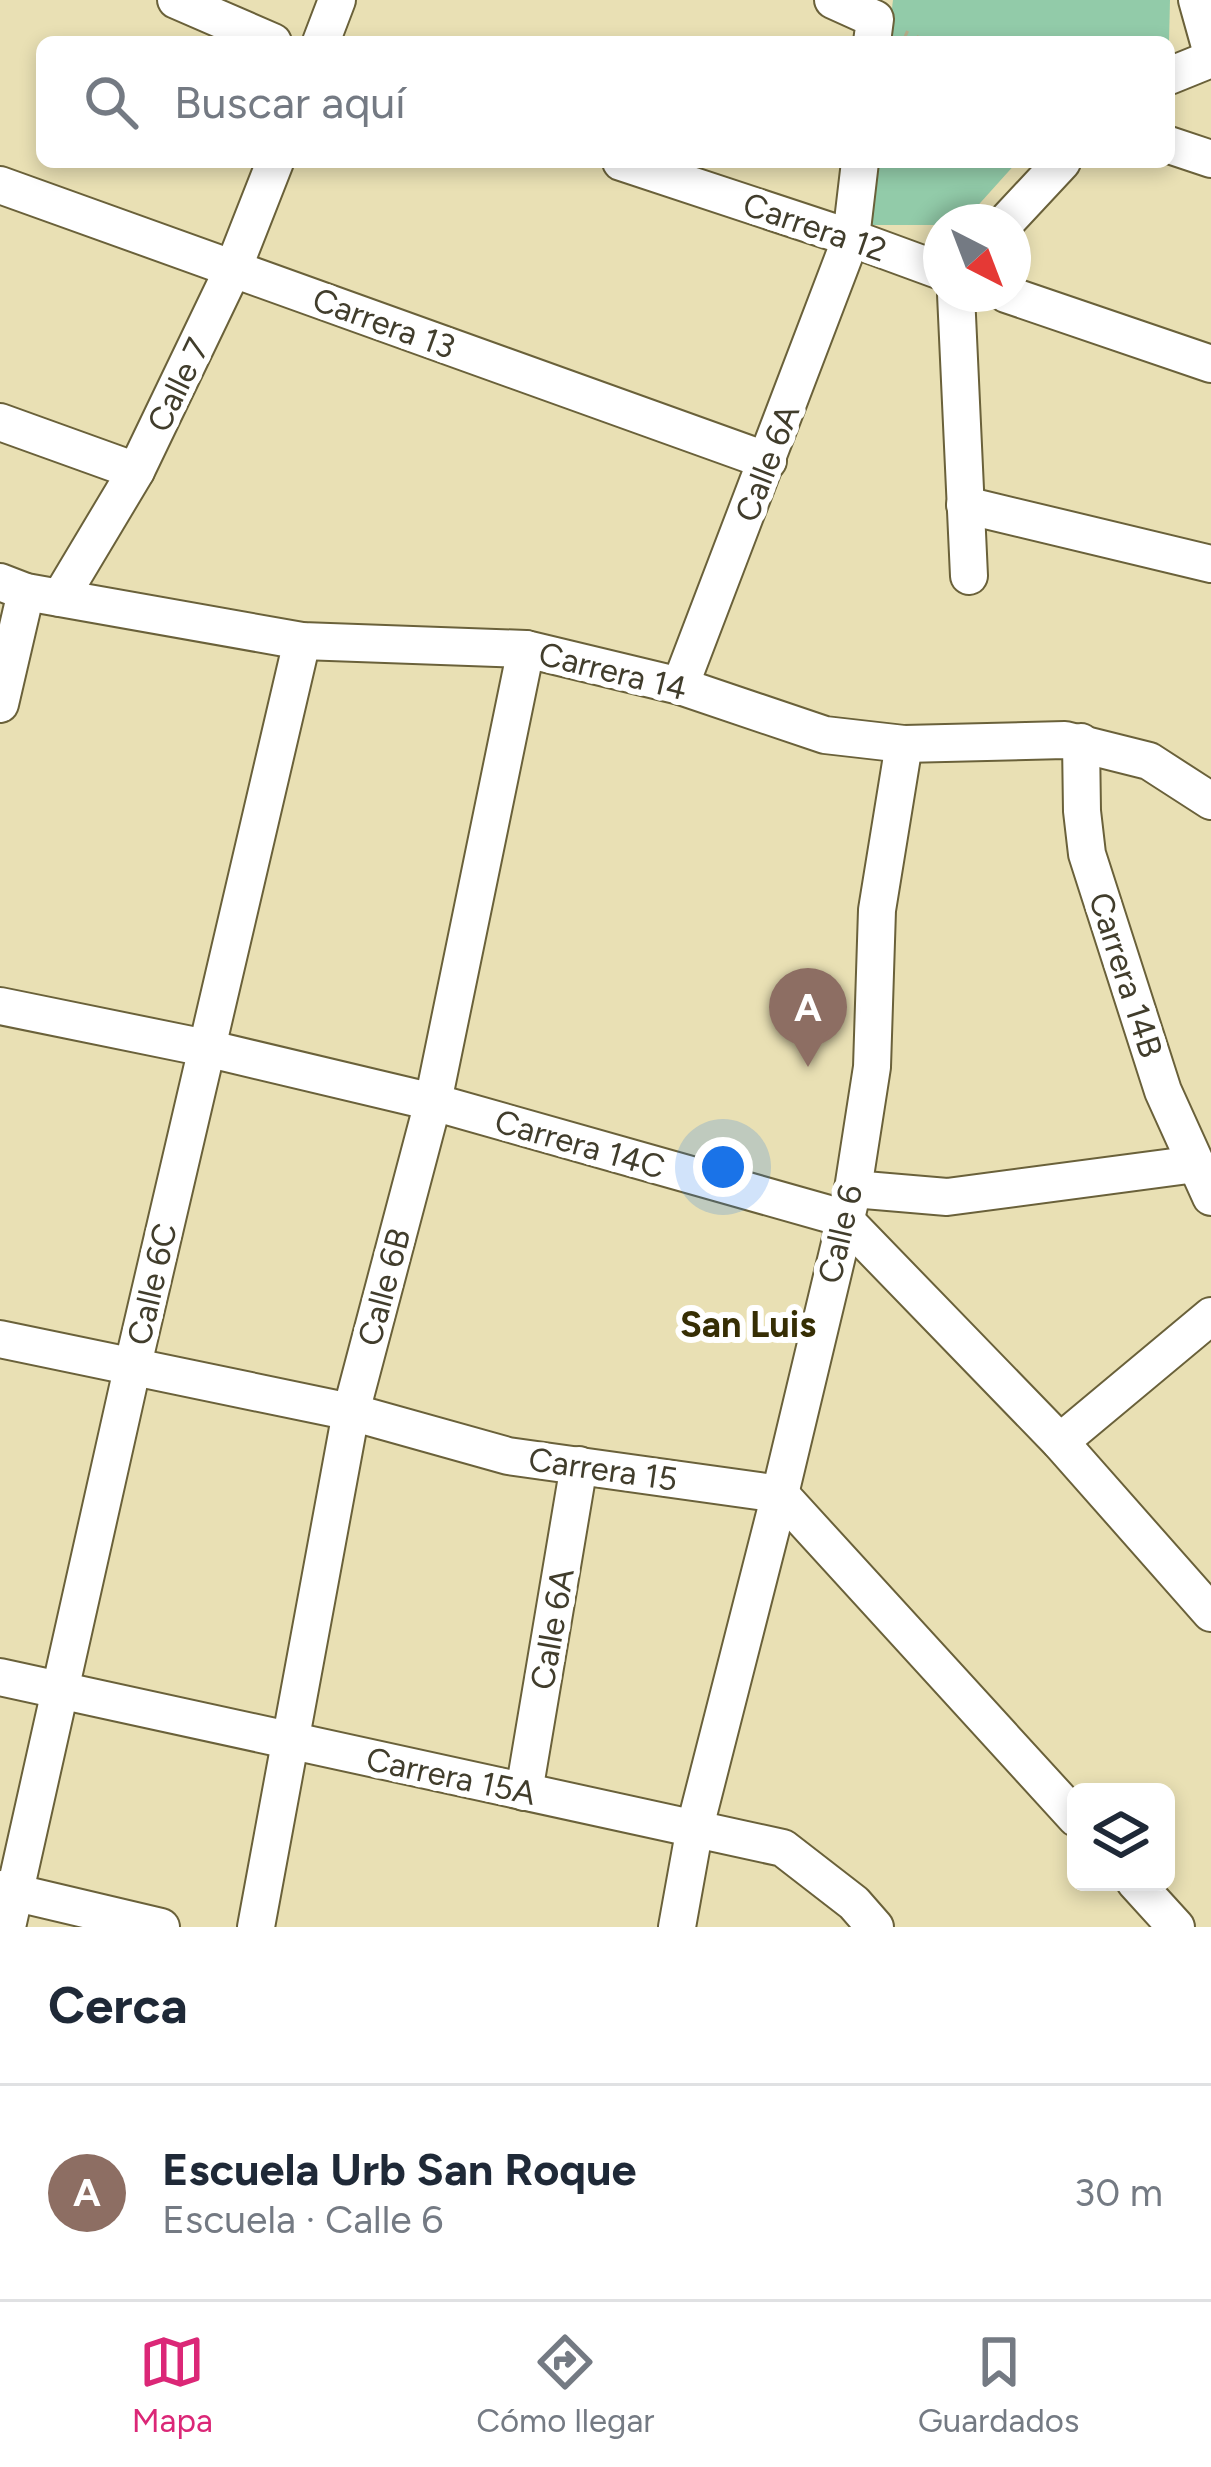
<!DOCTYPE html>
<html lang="es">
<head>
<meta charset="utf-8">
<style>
  :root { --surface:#fff; --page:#f2f2f3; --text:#1f2937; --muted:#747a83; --line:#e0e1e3; --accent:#db2777 }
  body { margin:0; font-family:Figtree,sans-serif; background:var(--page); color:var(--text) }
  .controls { position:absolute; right:36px; bottom:36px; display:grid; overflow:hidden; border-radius:18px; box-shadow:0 6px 18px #0003 }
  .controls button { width:108px; height:108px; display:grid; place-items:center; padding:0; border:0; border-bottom:3px solid var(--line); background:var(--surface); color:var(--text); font:60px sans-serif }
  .compass { position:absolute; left:923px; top:204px; width:108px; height:108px; border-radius:50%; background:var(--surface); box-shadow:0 6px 18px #0003; rotate:138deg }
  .you { position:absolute; left:723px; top:1167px; width:42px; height:42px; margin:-30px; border:9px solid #fff; border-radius:50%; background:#1a73e8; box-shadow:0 0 0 18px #1a73e833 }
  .badge { display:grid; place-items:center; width:78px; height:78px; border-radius:50%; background:var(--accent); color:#fff; font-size:39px; font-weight:700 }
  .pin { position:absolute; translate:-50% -99px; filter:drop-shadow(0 3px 6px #0008) }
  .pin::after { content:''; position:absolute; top:63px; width:42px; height:36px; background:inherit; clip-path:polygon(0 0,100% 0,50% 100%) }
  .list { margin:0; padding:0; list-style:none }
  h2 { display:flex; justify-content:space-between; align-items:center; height:156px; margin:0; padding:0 48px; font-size:51px }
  h2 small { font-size:39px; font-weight:400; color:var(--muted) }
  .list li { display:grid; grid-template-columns:78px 1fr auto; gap:36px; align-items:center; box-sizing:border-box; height:216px; padding:0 48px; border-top:3px solid var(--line) }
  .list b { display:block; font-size:45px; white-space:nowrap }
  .list p { margin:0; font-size:39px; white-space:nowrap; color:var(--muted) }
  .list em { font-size:39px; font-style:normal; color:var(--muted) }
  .icon { flex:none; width:66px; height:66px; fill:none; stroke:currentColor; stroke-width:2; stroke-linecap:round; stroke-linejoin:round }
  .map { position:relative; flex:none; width:1211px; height:1927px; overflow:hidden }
  .search { position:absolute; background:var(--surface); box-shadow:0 6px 18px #0003; left:36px; right:36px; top:36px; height:132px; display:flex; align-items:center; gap:30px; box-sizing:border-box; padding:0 42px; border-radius:18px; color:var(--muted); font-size:45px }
  .sheet { height:372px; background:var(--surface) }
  nav { display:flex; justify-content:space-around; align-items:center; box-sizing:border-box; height:168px; border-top:3px solid var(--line); background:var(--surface); font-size:33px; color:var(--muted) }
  nav a { display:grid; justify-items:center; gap:6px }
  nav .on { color:var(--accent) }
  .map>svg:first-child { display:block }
  .green { fill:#92cba9 }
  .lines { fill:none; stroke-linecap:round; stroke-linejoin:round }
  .street-casing { stroke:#6a613a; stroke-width:40 }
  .path { stroke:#b6af8b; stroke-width:6; stroke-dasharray:3 9; stroke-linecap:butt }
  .street { stroke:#fff; stroke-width:36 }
  .labels { text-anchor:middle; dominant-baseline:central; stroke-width:12; stroke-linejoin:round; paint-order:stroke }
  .street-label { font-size:33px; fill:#413d2c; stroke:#fff }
  .neighbourhood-label { font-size:36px; font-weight:bold; fill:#362e04; stroke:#fff }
</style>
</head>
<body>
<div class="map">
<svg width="1211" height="1927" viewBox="0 0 1211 1927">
  <rect width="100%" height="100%" fill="#e9e0b4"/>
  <g class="green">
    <polygon points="893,0 1170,0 1169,42 888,42"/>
    <polygon points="871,162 1017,162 963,222 941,222 941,225 862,225"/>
  </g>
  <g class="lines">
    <defs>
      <g id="street">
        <polyline points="176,0 273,42"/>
        <polyline points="833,0 875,19 872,42"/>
        <polyline points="1197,0 1211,50"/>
        <polyline points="321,42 337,0"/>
        <polyline points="1169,76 1211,59"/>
        <polyline points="1169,145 1211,159"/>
        <polyline points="621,162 851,238 941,271"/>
        <polyline points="0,185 768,461"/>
        <polyline points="1006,222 1062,162"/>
        <polyline points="956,294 969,576"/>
        <polyline points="1006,294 1211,364"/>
        <polyline points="0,422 136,471"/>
        <polyline points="965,505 1211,564"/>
        <polyline points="0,582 26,592 302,641 526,649 680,686 825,735 904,744 1065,740 1149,761 1211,801"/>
        <polyline points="60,598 136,471 233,269 275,162"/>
        <polyline points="680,686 851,238 860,162"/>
        <polyline points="0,704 26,592"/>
        <polyline points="1081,742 1082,811 1087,854 1163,1091 1211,1197"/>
        <polyline points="0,1006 206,1048 433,1102 843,1218 1060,1442 1211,1613"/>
        <polyline points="853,1189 947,1197 1196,1164"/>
        <polyline points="0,1339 351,1412 508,1456 780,1494 1076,1818"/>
        <polyline points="1060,1442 1211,1316"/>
        <polyline points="0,1677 783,1848 854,1903 875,1927"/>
        <polyline points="524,1792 579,1465"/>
        <polyline points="1135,1882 1176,1927"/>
        <polyline points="0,1889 161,1927"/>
        <polyline points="7,1927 132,1369 302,641"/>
        <polyline points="256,1927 351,1412 433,1102 526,649"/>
        <polyline points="677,1927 695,1827 780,1494 853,1189 872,1067 877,910 904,744"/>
      </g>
    </defs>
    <use href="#street" class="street-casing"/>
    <polyline class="path" points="905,33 926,42"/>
    <use href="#street" class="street"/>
  </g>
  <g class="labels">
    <g class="street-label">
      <text transform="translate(815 227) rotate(19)">Carrera 12</text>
      <text transform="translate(384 323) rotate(20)">Carrera 13</text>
      <text transform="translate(178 385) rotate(-64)">Calle 7</text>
      <text transform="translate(767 463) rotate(-69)">Calle 6A</text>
      <text transform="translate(613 671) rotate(14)">Carrera 14</text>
      <text transform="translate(1126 975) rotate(72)">Carrera 14B</text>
      <text transform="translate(580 1144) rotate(16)">Carrera 14C</text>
      <text transform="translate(840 1234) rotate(-77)">Calle 6</text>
      <text transform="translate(152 1284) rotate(-77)">Calle 6C</text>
      <text transform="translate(384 1287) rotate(-75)">Calle 6B</text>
      <text transform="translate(603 1469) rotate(8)">Carrera 15</text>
      <text transform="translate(552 1629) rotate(-80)">Calle 6A</text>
      <text transform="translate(451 1776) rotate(12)">Carrera 15A</text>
    </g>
    <g class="neighbourhood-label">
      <text x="748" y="1324">San Luis</text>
    </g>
  </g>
</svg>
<div class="controls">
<button><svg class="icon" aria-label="layers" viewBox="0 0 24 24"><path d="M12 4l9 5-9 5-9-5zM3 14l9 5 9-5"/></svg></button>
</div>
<svg class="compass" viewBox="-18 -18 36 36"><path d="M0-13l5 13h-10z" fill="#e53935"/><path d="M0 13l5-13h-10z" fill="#747a83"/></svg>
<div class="you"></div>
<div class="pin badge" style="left:808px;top:1067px;background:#8d6e63">A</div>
<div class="search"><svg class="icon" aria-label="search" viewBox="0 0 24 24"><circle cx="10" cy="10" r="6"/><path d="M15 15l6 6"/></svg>Buscar aquí</div>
</div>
<section class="sheet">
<h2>Cerca<small></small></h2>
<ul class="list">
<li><span class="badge" style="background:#8d6e63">A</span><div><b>Escuela Urb San Roque</b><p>Escuela · Calle 6</p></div><em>30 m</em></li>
</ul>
</section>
<nav>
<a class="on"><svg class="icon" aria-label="map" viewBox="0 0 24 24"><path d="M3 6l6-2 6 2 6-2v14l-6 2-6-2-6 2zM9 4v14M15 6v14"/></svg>Mapa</a>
<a><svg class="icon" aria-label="directions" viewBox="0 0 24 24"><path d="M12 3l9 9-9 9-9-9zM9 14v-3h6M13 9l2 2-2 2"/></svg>Cómo llegar</a>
<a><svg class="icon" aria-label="saved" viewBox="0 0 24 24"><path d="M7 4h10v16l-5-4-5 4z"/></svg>Guardados</a>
</nav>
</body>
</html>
